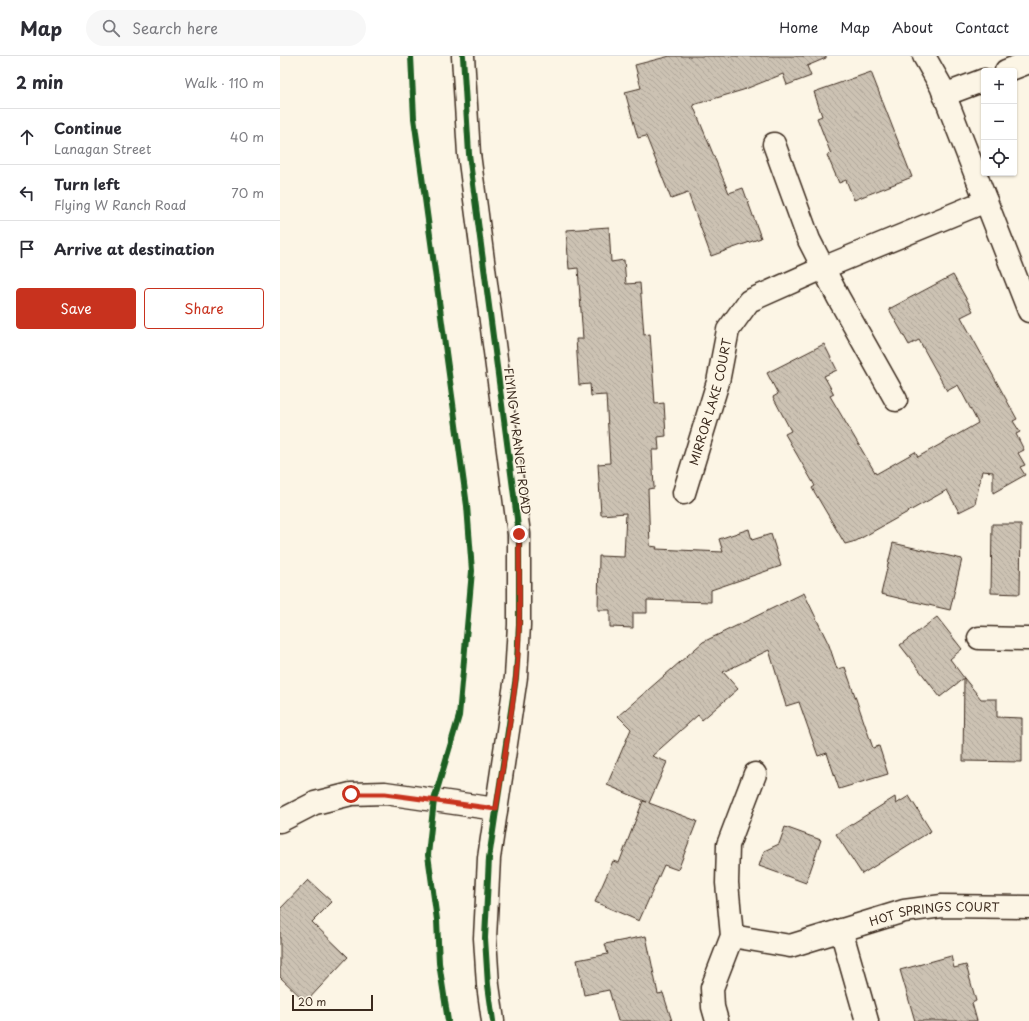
<!DOCTYPE html>
<html lang="en">
<head>
<meta charset="utf-8">
<style>
  :root { --surface:#fff; --page:#f7f7f7; --text:#2b2b33; --muted:#7c7c81; --line:#e1e1e2; --accent:#c8321e }
  body { margin:0; font-family:"Playpen Sans",sans-serif; background:var(--page); color:var(--text) }
  .controls { position:absolute; right:12px; top:12px; display:grid; overflow:hidden; border-radius:4px; box-shadow:0 1px 3px #0004 }
  .controls button { width:36px; height:36px; display:grid; place-items:center; padding:0; border:0; border-bottom:1px solid var(--line); background:var(--surface); color:var(--text); font:20px sans-serif }
  .scale { position:absolute; left:12px; bottom:10px; width:81px; box-sizing:border-box; padding-left:4px; border:2px solid #3b2a1e; border-top:0; font-size:11px; line-height:14px; white-space:nowrap; color:#3b2a1e; -webkit-text-stroke:3px #fcf5e5; paint-order:stroke }
  .stop { position:absolute; width:12px; height:12px; margin:-9px; border:3px solid #c8321e; border-radius:50%; background:#fff }
  .stop.end { background:#c8321e; border-color:#fff; box-shadow:0 1px 4px #0008 }
  .list { margin:0; padding:0; list-style:none }
  h2 { display:flex; justify-content:space-between; align-items:center; height:52px; margin:0; padding:0 16px; font-size:17px }
  h2 small { font-size:13px; font-weight:400; color:var(--muted) }
  .list li { display:grid; grid-template-columns:26px 1fr auto; gap:12px; align-items:center; box-sizing:border-box; height:56px; padding:0 16px; border-top:1px solid var(--line) }
  .list b { display:block; font-size:15px; white-space:nowrap }
  .list p { margin:0; font-size:13px; white-space:nowrap; color:var(--muted) }
  .list em { font-size:13px; font-style:normal; color:var(--muted) }
  .actions { display:flex; gap:8px; padding:12px 16px }
  .actions a { flex:1; padding:9px 0; border:1px solid var(--accent); border-radius:4px; text-align:center; font-size:14px; color:var(--accent) }
  .actions .main { background:var(--accent); color:#fff }
  .icon { flex:none; width:22px; height:22px; fill:none; stroke:currentColor; stroke-width:2; stroke-linecap:round; stroke-linejoin:round }
  .map { position:relative; flex:none; width:749px; height:965px; overflow:hidden }
  header { display:flex; align-items:center; gap:24px; box-sizing:border-box; height:56px; padding:0 20px; background:var(--surface); border-bottom:1px solid var(--line) }
  header strong { font-size:19px }
  nav { display:flex; gap:22px; margin-inline-start:auto; font-size:14px }
  .search { width:280px; height:36px; background:var(--page); display:flex; align-items:center; gap:10px; box-sizing:border-box; padding:0 14px; border-radius:22px; color:var(--muted); font-size:15px }
  main { display:flex }
  aside { flex:1; background:var(--surface) }
  .map>svg:first-child { display:block }
  .building { fill:url(#building-back-hatch); stroke:#3b2a1e }
  .lines { fill:none; stroke-linecap:round; stroke-linejoin:round }
  .street-casing { stroke:#3b2a1e; stroke-width:25 }
  .secondary-casing { stroke:#3b2a1e; stroke-width:25 }
  .street { stroke:#fcf5e5; stroke-width:22 }
  .secondary { stroke:#fcf5e5; stroke-width:22 }
  .cycleway-casing { stroke:#fcf5e5; stroke-width:8 }
  .cycleway { stroke:#1b5e20; stroke-width:6 }
  .route { stroke:#c8321e; stroke-width:5 }
  .labels { text-anchor:middle; dominant-baseline:central; stroke-width:3; stroke-linejoin:round; paint-order:stroke }
  .street-label { font-size:12px; fill:#3b2a1e; stroke:#fcf5e5 }
</style>
</head>
<body>
<header>
<strong>Map</strong>
<div class="search"><svg class="icon" aria-label="search" viewBox="0 0 24 24"><circle cx="10" cy="10" r="6"/><path d="M15 15l6 6"/></svg>Search here</div>
<nav><a>Home</a><a>Map</a><a>About</a><a>Contact</a></nav>
</header>
<main>
<aside>
<h2>2 min<small>Walk · 110 m</small></h2>
<ul class="list">
<li><svg class="icon" aria-label="ahead" viewBox="0 0 24 24"><path d="M12 20V5M6 11l6-6 6 6"/></svg><div><b>Continue</b><p>Lanagan Street</p></div><em>40 m</em></li>
<li><svg class="icon" aria-label="left" viewBox="0 0 24 24"><path d="M17 20v-9H6M10 6l-5 5 5 5"/></svg><div><b>Turn left</b><p>Flying W Ranch Road</p></div><em>70 m</em></li>
<li><svg class="icon" aria-label="arrive" viewBox="0 0 24 24"><path d="M6 21V4h12l-3 4 3 4H6"/></svg><div><b>Arrive at destination</b></div></li>
</ul>
<div class="actions"><a class="main">Save</a><a>Share</a></div>
</aside>
<div class="map">
<svg width="749" height="965" viewBox="0 0 749 965">
  <defs>
    <pattern id="building-back-hatch" width="6" height="6" patternUnits="userSpaceOnUse"><rect width="6" height="6" fill="#ccc2b3"/><path d="M-1 5l2 2M0 0l6 6M5-1l2 2" fill="none" stroke="#b0a79a"/></pattern>
  </defs>
  <rect width="100%" height="100%" fill="#fcf5e5"/>
  <filter id="ink" filterUnits="userSpaceOnUse"><feTurbulence type="fractalNoise" baseFrequency=".025" numOctaves="2"/><feDisplacementMap in="SourceGraphic" scale="8" xChannelSelector="R" yChannelSelector="G"/><feConvolveMatrix kernelMatrix="1 2 1 2 8 2 1 2 1" color-interpolation-filters="sRGB"/></filter>
  <g filter="url(#ink)">
    <g class="building">
      <polygon points="390,0 546,0 546,2 527,10 531,20 507,29 503,18 463,34 413,49 449,137 463,132 481,182 431,200 408,137 391,143 366,80 358,82 345,36 361,32 355,9"/>
      <polygon points="591,16 632,121 574,144 566,124 559,127 547,99 551,98 537,62 542,60 534,36"/>
      <polygon points="329,171 331,206 344,204 346,228 360,227 364,279 370,278 375,348 384,347 386,380 378,381 379,394 372,394 374,432 368,433 370,490 377,491 376,493 443,496 439,483 469,473 472,484 491,478 501,510 431,534 431,546 367,544 367,557 353,557 353,572 330,571 330,554 318,554 319,500 344,501 346,457 321,459 318,408 330,407 326,339 311,340 310,328 299,329 296,283 303,283 298,212 289,213 286,174"/>
      <polygon points="673,219 693,255 681,261 737,363 733,365 740,376 736,378 744,394 738,397 745,409 740,411 745,419 713,437 713,416 702,415 695,448 679,456 667,434 576,485 565,488 532,432 535,430 505,378 511,375 493,341 498,338 487,317 544,288 557,314 544,320 554,338 550,340 596,418 635,396 638,401 698,367 678,329 667,335 639,284 629,289 609,253"/>
      <polygon points="712,468 741,468 740,538 711,537"/>
      <polygon points="613,487 682,503 670,554 601,538"/>
      <polygon points="524,537 549,589 557,613 565,611 593,692 599,690 608,718 559,733 547,697 538,700 519,646 506,650 489,594 443,616 458,633 422,664 418,659 372,700 387,706 369,747 417,765 398,814 384,809 359,865 315,846 333,805 339,807 363,745 367,746 327,729 351,673 338,660 423,586"/>
      <polygon points="657,561 682,593 670,603 684,622 660,641 620,589"/>
      <polygon points="684,622 701,643 717,643 717,661 742,662 742,706 683,705"/>
      <polygon points="629,740 651,775 582,818 556,778 615,741 616,748"/>
      <polygon points="505,771 541,784 526,827 479,810 484,795 499,788"/>
      <polygon points="28,824 52,846 32,866 68,901 26,946 0,921 0,853"/>
      <polygon points="366,880 378,938 383,937 392,965 338,965 329,934 304,939 297,904 328,898 325,888"/>
      <polygon points="671,900 674,912 686,909 696,945 692,947 697,965 635,965 620,914"/>
    </g>
    <g class="lines">
      <defs>
        <g id="street">
          <polyline points="644,0 661,30 749,255"/>
          <polyline points="726,15 749,6"/>
          <polyline points="664,39 704,24"/>
          <polyline points="494,88 529,184 558,241 616,344"/>
          <path id="s1" d="M404 437 438 326 448 274 469 245 543 212 706 145"/>
          <polyline points="699,582 749,583"/>
          <polyline points="0,765 35,747 71,738 105,737 216,753"/>
          <polyline points="561,874 587,965"/>
          <path id="s2" d="M452 880 510 890 624 855 662 850 749 851"/>
          <polyline points="437,965 433,951 432,932 452,880 447,827 448,789 475,718"/>
        </g>
        <polyline id="secondary" points="183,0 189,98 239,478 239,569 236,621 209,802 205,882 208,929 213,965"/>
      </defs>
      <use href="#street" class="street-casing"/>
      <use href="#secondary" class="secondary-casing"/>
      <use href="#street" class="street"/>
      <use href="#secondary" class="secondary"/>
      <defs>
        <g id="cycleway">
          <polyline points="131,0 134,62 187,450 192,515 179,660 154,744 148,799 157,864 159,907 168,965"/>
          <polyline points="183,0 189,98 239,478 239,569 236,621 209,802 205,882 208,929 213,965"/>
        </g>
      </defs>
      <use href="#cycleway" class="cycleway-casing"/>
      <use href="#cycleway" class="cycleway"/>
    </g>
  </g>
  <g class="lines" filter="url(#ink)">
    <path class="route" d="M71 738H105L216 753C223 709 231 665 236 621 241 574 239 526 239 478"/>
  </g>
  <g class="labels">
    <g class="street-label">
      <text stroke="none"><textPath href="#s1" startOffset="95">MIRROR LAKE COURT</textPath></text>
      <text transform="translate(238 385) rotate(83)">FLYING W RANCH ROAD</text>
      <text stroke="none"><textPath href="#s2" startOffset="208">HOT SPRINGS COURT</textPath></text>
    </g>
  </g>
</svg>
<div class="controls">
<button>+</button>
<button>−</button>
<button><svg class="icon" aria-label="locate" viewBox="0 0 24 24"><circle cx="12" cy="12" r="6"/><path d="M12 2v4M12 18v4M2 12h4M18 12h4"/></svg></button>
</div>
<div class="scale">20 m</div>
<div class="stop" style="left:71px;top:738px"></div>
<div class="stop end" style="left:239px;top:478px"></div>
</div>
</main>
</body>
</html>
